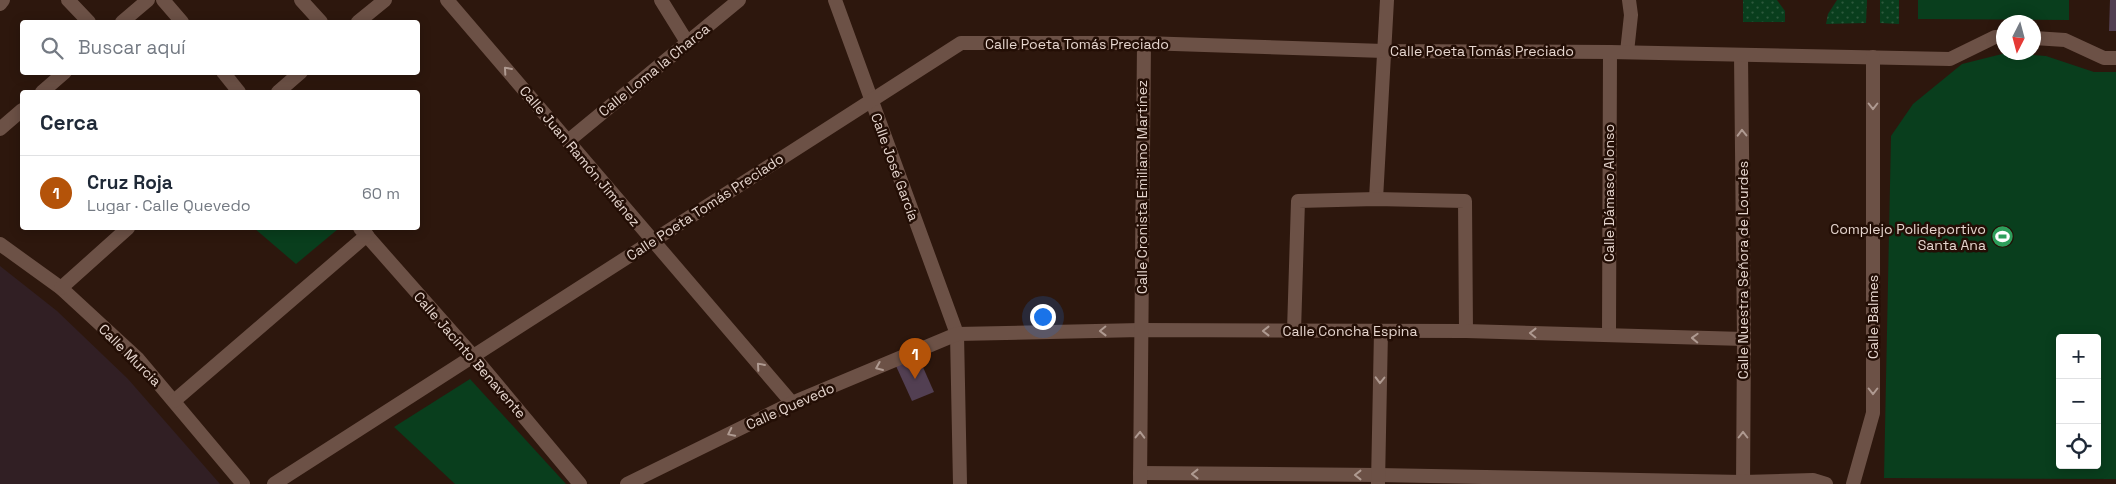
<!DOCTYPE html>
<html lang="es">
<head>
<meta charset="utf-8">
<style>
  :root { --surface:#fff; --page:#f2f2f3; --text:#1f2937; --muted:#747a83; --line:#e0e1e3; --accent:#b45309 }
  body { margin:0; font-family:"Space Grotesk",sans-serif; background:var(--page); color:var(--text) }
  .controls { position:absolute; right:15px; bottom:15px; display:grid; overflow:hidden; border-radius:5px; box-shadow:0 2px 12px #0003 }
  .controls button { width:45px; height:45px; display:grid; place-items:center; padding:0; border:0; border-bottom:1px solid var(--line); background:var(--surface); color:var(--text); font:25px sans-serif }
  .compass { position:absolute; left:1996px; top:15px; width:45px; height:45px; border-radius:50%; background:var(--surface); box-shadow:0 2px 12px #0003; rotate:186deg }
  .you { position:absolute; left:1042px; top:316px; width:18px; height:18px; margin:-12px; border:4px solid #fff; border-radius:50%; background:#1a73e8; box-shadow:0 0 0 8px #1a73e833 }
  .badge { display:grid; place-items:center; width:32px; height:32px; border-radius:50%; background:var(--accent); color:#fff; font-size:16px; font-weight:700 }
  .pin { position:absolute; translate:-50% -41px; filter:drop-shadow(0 1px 2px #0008) }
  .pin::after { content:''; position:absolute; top:26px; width:18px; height:15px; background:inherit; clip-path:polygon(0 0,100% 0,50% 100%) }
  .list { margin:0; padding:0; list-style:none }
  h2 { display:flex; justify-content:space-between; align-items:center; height:65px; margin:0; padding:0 20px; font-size:21px }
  h2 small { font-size:16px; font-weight:400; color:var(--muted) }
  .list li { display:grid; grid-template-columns:32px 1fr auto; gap:15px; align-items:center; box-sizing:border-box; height:75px; padding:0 20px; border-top:1px solid var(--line) }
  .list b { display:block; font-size:19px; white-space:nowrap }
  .list p { margin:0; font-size:16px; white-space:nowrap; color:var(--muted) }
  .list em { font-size:16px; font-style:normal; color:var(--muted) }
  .icon { flex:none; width:28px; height:28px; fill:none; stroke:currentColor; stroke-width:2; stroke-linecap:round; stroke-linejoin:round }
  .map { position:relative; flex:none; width:2116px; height:484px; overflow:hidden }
  .search { position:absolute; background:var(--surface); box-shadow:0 2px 12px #0003; left:20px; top:20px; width:400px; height:55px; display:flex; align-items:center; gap:12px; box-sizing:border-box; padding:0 18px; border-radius:5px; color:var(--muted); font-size:19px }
  .panel { position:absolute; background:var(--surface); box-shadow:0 2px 12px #0003; left:20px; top:90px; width:400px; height:140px; border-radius:5px }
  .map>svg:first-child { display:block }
  .industrial { fill:#311f24 }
  .grass { fill:url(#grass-dots) }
  .park { fill:#093e1d; fill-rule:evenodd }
  .building { fill:#523f52 }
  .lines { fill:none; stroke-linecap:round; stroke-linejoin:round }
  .minor { stroke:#6c5146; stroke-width:14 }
  .oneway { stroke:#af9a91 }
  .labels { text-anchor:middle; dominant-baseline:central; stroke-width:5; stroke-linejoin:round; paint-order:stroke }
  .street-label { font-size:14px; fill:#e5d5ce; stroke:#230e05 }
  .poi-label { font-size:14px; fill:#e5d5ce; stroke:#230e05; text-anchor:end }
</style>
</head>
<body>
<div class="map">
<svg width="2116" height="484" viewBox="0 0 2116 484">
  <defs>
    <pattern id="grass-dots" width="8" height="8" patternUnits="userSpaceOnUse" patternTransform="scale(1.25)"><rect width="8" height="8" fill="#093e1d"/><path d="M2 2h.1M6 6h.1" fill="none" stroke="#2d593d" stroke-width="1.8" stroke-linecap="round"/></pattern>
  </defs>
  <rect width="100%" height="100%" fill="#2d170d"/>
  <polygon class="industrial" points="0,266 57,311 128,379 220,484 0,484"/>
  <g class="grass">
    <polygon points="1743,0 1777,0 1785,11 1785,22 1743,22"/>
    <polygon points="1837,0 1867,0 1866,23 1826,24 1828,14"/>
    <polygon points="1880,0 1899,0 1899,24 1880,23"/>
  </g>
  <g class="park">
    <polygon points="1918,0 2069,0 2069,20 1918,19"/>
    <path d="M2006 53 2046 56 2094 72H2116V479L1884 478 1891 136 1913 104 1962 64ZM2060 338H2097V465H2060Z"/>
    <polygon points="254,228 337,228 338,229 296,264"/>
    <polygon points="470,379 566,484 455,484 394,427"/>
  </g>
  <g class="building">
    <polygon points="2110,0 2116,0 2116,31 2109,31"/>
    <polygon points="918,356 934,392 912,401 896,366"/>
  </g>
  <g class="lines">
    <g class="minor">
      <polyline points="68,0 89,22"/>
      <polyline points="163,0 182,22"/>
      <polyline points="301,0 321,22"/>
      <polyline points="447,0 792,403"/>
      <polyline points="661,0 687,42"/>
      <polyline points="835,0 957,334 960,484"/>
      <polyline points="0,4 3,0"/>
      <polyline points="122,22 148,0"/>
      <polyline points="358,22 385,0"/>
      <polyline points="2034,38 2065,40 2104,58 2116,58"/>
      <polyline points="1627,52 1631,15 1629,0"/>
      <polyline points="1741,55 1744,339 1743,484"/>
      <polyline points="223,72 239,92"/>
      <polyline points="42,92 65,72"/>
      <polyline points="278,92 301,72"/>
      <polyline points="0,129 22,110"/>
      <polyline points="568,141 739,0"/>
      <polyline points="1376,199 1387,0"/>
      <polyline points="360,228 473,356 580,484"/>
      <polyline points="0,244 61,288 138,359 243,484"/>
      <polyline points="61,288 128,228"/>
      <polyline points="1294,331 1298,201 1376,199 1465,201 1466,331"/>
      <polyline points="1609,334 1610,52"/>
      <polyline points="174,401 367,235"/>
      <polyline points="1140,473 1378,475 1743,482 1813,480 1826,484"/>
      <polyline points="1378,483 1381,331"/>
      <polyline points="274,484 961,43 1144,43 1384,51 1610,52 1950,59 1995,37 2004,37"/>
      <polyline points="627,484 792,403 957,334 1141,330 1466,331 1744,339"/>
      <polyline points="1140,484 1144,43"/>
      <polyline points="1853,484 1873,413 1873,57"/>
    </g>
  </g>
  <defs><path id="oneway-chevron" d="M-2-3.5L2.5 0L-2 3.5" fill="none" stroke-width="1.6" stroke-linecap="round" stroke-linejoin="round" transform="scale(1.25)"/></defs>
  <g class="oneway">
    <use href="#oneway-chevron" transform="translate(507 70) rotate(-131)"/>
    <use href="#oneway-chevron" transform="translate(1873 106) rotate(90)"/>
    <use href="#oneway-chevron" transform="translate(1742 133) rotate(-91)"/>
    <use href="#oneway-chevron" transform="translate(1103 331) rotate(179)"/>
    <use href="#oneway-chevron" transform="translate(1266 331) rotate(-180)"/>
    <use href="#oneway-chevron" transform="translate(1533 333) rotate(-179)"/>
    <use href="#oneway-chevron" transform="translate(1695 338) rotate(-178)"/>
    <use href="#oneway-chevron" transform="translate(760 366) rotate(-131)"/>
    <use href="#oneway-chevron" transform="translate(879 367) rotate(157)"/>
    <use href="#oneway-chevron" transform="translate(1380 380) rotate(91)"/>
    <use href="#oneway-chevron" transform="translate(1873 391) rotate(90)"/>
    <use href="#oneway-chevron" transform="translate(731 433) rotate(154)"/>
    <use href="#oneway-chevron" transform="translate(1140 435) rotate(-89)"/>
    <use href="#oneway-chevron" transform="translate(1743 435) rotate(-90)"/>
    <use href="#oneway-chevron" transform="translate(1195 474) rotate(-180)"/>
    <use href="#oneway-chevron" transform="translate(1358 475) rotate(-180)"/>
  </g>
  <defs>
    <symbol id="stadium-disc" viewBox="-11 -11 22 22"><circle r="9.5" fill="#2e9e5b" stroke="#230e05"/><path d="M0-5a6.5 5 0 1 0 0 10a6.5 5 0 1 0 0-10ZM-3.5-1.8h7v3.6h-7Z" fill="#fff"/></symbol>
  </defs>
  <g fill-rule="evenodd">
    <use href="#stadium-disc" x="1990" y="224" width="25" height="25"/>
  </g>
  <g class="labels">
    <g class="street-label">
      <text x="1077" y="44">Calle Poeta Tomás Preciado</text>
      <text x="1482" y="51">Calle Poeta Tomás Preciado</text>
      <text transform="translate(654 70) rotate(-39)">Calle Loma la Charca</text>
      <text transform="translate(580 156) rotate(50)">Calle Juan Ramón Jiménez</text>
      <text transform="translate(895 167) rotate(70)">Calle José García</text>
      <text transform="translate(1142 187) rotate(-90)">Calle Cronista Emiliano Martínez</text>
      <text transform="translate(1609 193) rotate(-90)">Calle Dámaso Alonso</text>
      <text transform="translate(705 207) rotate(-33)">Calle Poeta Tomás Preciado</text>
      <text transform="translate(1743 270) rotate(-90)">Calle Nuestra Señora de Lourdes</text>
      <text transform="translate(1873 317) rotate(-90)">Calle Balmes</text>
      <text x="1350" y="331">Calle Concha Espina</text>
      <text transform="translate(130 355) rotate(45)">Calle Murcia</text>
      <text transform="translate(470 355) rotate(49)">Calle Jacinto Benavente</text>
      <text transform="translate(790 406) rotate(-24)">Calle Quevedo</text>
    </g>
    <g class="poi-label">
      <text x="1986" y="229">Complejo Polideportivo<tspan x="1986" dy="16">Santa Ana</tspan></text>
    </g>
  </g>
</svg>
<div class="controls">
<button>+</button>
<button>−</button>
<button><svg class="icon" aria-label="locate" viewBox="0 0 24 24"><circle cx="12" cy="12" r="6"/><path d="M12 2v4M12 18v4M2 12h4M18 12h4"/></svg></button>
</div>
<svg class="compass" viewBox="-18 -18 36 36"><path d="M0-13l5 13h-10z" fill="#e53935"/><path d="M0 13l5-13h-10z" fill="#747a83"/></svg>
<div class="you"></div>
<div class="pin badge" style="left:915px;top:379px">1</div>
<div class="search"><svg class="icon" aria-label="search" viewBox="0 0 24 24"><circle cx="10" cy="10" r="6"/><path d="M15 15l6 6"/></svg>Buscar aquí</div>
<section class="panel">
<h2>Cerca<small></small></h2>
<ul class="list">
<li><span class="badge">1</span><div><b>Cruz Roja</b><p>Lugar · Calle Quevedo</p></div><em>60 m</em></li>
</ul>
</section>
</div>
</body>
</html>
